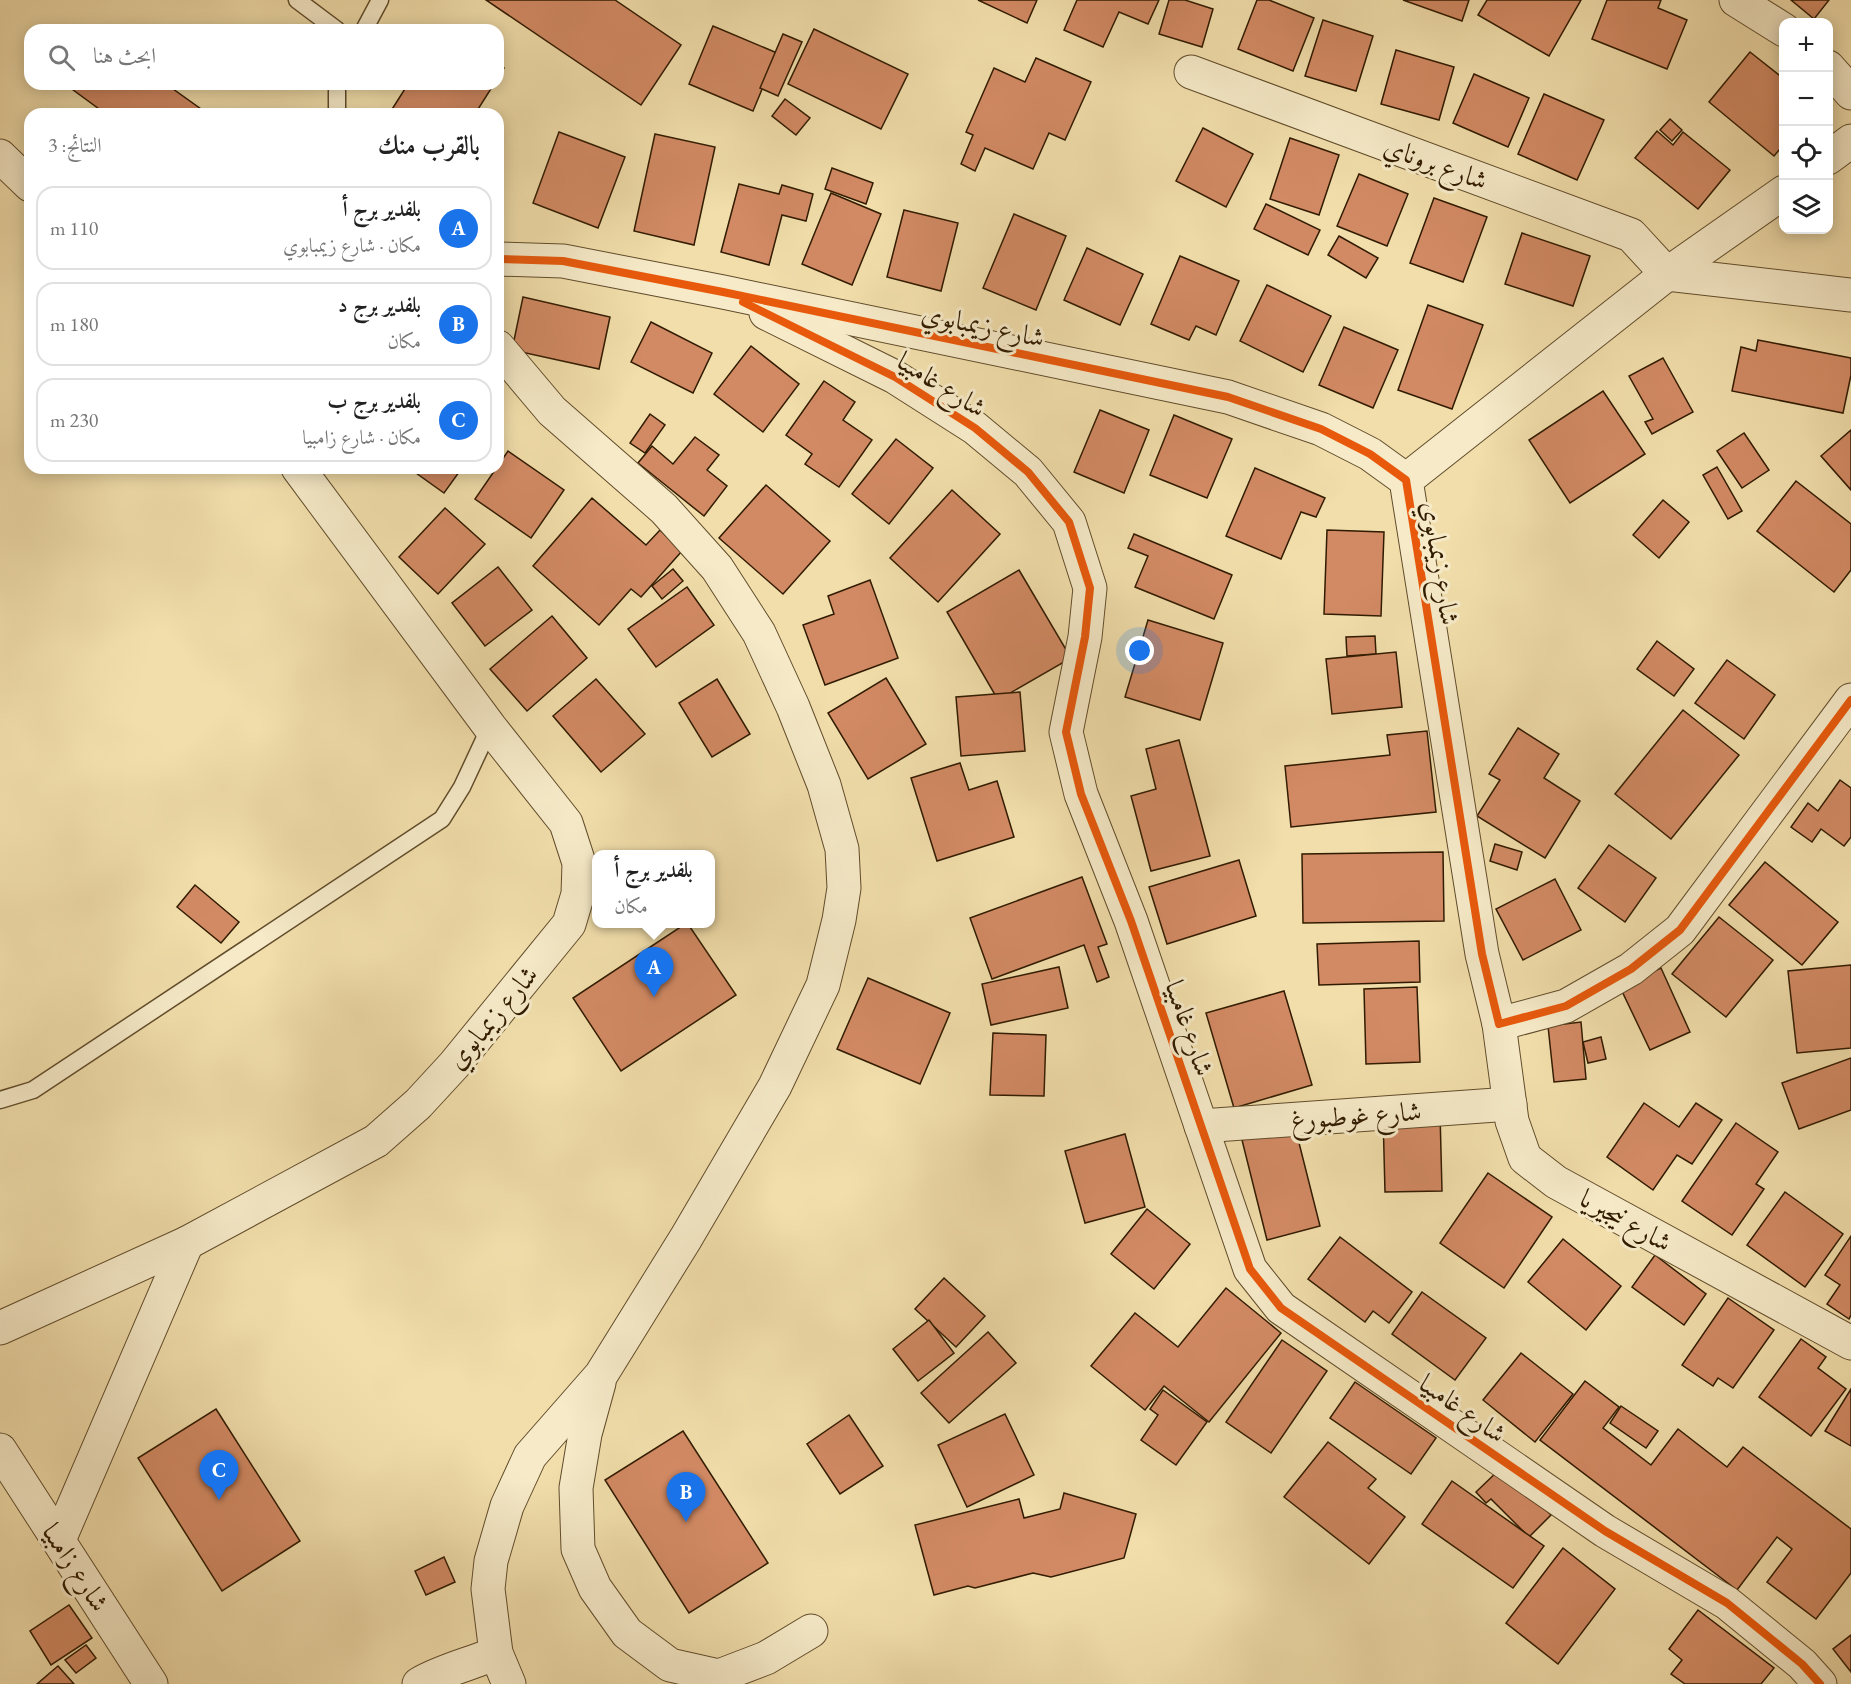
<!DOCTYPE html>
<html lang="ar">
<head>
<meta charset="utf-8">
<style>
  :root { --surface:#fff; --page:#f2f2f2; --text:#222; --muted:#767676; --line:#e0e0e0; --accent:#1a73e8 }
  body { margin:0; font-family:"EB Garamond",Amiri,serif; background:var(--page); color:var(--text); direction:rtl }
  .controls { position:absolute; right:18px; top:18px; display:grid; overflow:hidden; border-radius:12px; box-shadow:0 3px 15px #0003 }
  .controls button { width:54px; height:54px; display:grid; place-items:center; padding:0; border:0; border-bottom:2px solid var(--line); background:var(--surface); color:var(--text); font:30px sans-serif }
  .you { position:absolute; left:1140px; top:651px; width:21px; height:21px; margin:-15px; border:4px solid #fff; border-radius:50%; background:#1a73e8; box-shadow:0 0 0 9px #1a73e833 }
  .badge { display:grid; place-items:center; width:39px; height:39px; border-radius:50%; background:var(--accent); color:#fff; font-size:20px; font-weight:700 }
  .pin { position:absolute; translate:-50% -50px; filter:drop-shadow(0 2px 3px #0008) }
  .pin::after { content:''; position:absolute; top:32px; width:21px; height:18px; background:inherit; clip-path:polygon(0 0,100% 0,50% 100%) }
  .popup { position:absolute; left:592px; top:850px; width:123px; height:78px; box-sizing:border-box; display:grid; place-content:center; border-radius:12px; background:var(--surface); filter:drop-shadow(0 2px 4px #0005); font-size:20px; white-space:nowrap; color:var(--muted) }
  .popup b { font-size:22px; color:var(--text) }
  .popup::after { content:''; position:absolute; left:50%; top:100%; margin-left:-12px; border:12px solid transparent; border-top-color:var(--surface) }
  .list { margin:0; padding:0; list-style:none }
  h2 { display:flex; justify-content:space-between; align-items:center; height:78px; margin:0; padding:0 24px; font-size:26px }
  h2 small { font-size:20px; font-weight:400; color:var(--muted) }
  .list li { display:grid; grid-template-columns:39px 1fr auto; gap:18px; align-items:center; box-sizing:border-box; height:84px; margin:0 12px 12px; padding:0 12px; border:2px solid var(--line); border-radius:18px }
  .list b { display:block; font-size:22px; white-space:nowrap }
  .list p { margin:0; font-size:20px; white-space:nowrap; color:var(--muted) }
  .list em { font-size:20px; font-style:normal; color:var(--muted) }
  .icon { flex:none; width:33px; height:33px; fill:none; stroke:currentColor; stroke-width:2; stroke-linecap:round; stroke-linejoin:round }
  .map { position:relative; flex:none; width:1851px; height:1684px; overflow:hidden; direction:ltr }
  .search { position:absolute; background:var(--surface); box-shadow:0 3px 15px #0003; left:24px; top:24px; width:480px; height:66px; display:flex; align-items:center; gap:15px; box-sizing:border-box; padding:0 21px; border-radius:18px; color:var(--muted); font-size:22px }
  .panel { position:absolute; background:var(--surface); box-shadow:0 3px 15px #0003; left:24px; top:108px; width:480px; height:366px; border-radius:18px; direction:rtl }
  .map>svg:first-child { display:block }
  .building { fill:#d28a64; stroke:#311b00; stroke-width:1.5 }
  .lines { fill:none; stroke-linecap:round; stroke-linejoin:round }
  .lane-casing { stroke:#614c2b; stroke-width:19 }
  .street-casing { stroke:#614c2b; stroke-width:35 }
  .lane { stroke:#f6eac8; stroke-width:16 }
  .street { stroke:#f6eac8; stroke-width:33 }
  .cycleway-casing { stroke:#f6eac8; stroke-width:11 }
  .cycleway { stroke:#e8590c; stroke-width:8 }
  .labels { text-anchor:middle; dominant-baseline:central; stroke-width:6; stroke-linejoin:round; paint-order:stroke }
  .street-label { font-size:27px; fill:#311b00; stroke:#f6eac8 }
</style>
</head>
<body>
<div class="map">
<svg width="1851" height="1684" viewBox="0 0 1851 1684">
  <rect width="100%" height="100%" fill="#f1deab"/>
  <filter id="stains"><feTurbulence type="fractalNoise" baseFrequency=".00333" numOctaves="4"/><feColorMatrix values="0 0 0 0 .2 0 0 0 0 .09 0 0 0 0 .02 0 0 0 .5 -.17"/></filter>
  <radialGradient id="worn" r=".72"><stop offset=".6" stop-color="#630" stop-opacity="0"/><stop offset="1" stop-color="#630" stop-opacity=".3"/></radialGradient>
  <g class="building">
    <polygon points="486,0 615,0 681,45 641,105"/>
    <polygon points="978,0 1037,0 1027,23"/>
    <polygon points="1077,0 1159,0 1148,24 1119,12 1103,47 1064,30"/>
    <polygon points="1169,0 1185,0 1213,9 1202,47 1159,34"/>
    <polygon points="1257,0 1269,0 1314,18 1293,71 1238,49"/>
    <polygon points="1403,0 1469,0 1462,21"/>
    <polygon points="1487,0 1581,0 1549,56 1478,15"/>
    <polygon points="1607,0 1661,0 1658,8 1687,20 1667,69 1592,39"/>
    <polygon points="1791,0 1829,0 1814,19"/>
    <polygon points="1323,20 1373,36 1356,91 1305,76"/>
    <polygon points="713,26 777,53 753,111 689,84"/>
    <polygon points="814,29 908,74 881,129 788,84"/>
    <polygon points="783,34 802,42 778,96 760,88"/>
    <polygon points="1396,50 1454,67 1439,120 1381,104"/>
    <polygon points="1750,52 1784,79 1784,144 1774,156 1709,102"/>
    <polygon points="1036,58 1091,82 1065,140 1049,133 1033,169 985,148 975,171 961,164 973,135 966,132 994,68 1025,82"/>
    <polygon points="498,64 504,68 498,78"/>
    <polygon points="1474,74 1529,98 1508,147 1453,123"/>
    <polygon points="65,84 166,84 208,114 106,114"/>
    <polygon points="408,84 494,84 475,114 389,114"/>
    <polygon points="1544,94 1604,120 1577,180 1518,154"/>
    <polygon points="785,99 810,118 796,135 772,116"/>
    <polygon points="1670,119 1682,130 1672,141 1660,130"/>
    <polygon points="1203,128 1253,154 1226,207 1176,181"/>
    <polygon points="1657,131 1673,145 1683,132 1730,170 1698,209 1635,158"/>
    <polygon points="559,132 625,157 598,228 533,203"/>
    <polygon points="655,134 715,147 694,245 634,231"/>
    <polygon points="1290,138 1339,155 1319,215 1270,199"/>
    <polygon points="832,168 873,183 866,204 825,189"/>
    <polygon points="1359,174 1408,194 1387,246 1337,226"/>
    <polygon points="739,184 779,194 782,185 813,194 806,221 782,215 769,265 721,252"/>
    <polygon points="831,193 881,214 852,285 802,264"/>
    <polygon points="1434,198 1487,217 1463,282 1410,263"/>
    <polygon points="1266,204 1320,230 1308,255 1254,229"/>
    <polygon points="904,210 958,223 941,291 887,277"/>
    <polygon points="1014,214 1066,236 1036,310 983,288"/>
    <polygon points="1522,233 1590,256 1573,306 1505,284"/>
    <polygon points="1339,236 1378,258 1366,278 1328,255"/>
    <polygon points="1087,248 1143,274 1120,325 1064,300"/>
    <polygon points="1180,256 1239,281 1216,335 1196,326 1189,340 1151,324"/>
    <polygon points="1267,285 1331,316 1303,372 1240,341"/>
    <polygon points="523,297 610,317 599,369 512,350"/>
    <polygon points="1428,305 1483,325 1452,409 1398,390"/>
    <polygon points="651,322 712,353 693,393 631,362"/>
    <polygon points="1344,327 1398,350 1373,408 1319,385"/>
    <polygon points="1758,340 1851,358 1851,375 1843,413 1732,391 1741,347 1756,351"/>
    <polygon points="751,346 799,384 763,432 714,394"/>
    <polygon points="1663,358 1693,412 1652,434 1645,422 1653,419 1629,376"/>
    <polygon points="824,381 855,402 843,420 872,440 839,487 805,464 812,454 786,435"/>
    <polygon points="1603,391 1645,454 1570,503 1529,440"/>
    <polygon points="1100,410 1149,430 1124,493 1074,472"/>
    <polygon points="650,414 665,425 645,453 630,443"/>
    <polygon points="1174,415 1232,439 1207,498 1150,475"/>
    <polygon points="1851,430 1851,490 1821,456"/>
    <polygon points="1744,433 1769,470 1742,488 1717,451"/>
    <polygon points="695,437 719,455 707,470 727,486 704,516 638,463 652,446 673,464"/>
    <polygon points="896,439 933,468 889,524 852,494"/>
    <polygon points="508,451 564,490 531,538 475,499"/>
    <polygon points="1717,467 1742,511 1728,519 1703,475"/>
    <polygon points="409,468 462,468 444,493"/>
    <polygon points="1255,468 1325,498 1316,517 1301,512 1281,559 1226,536"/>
    <polygon points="1796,481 1851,524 1851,570 1834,592 1757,531"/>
    <polygon points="766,485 830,541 783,594 719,538"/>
    <polygon points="952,490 1000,534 938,602 890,558"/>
    <polygon points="592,498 646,545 660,530 682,551 641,597 631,589 599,625 533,566"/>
    <polygon points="1663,500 1689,522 1659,558 1633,535"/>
    <polygon points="445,508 485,544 438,594 399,557"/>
    <polygon points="1327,530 1384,532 1381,616 1324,614"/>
    <polygon points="1134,534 1232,575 1214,619 1135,587 1148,556 1128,548"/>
    <polygon points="498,567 532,610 485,646 452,603"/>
    <polygon points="673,569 683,581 662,599 652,586"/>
    <polygon points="1019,570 1071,658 998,700 947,612"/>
    <polygon points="870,580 898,658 825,685 803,625 834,614 828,596"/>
    <polygon points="687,587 714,625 656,667 628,629"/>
    <polygon points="552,616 587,658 527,711 490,669"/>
    <polygon points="1148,620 1223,643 1200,720 1125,697"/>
    <polygon points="1375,636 1376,654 1347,656 1346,637"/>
    <polygon points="1657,641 1694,669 1674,696 1637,669"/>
    <polygon points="1396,652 1402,707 1332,714 1326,659"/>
    <polygon points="1727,660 1775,695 1744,739 1695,703"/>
    <polygon points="886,678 926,744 868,779 828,713"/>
    <polygon points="596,679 645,734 601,772 553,716"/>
    <polygon points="717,679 750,734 712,757 679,703"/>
    <polygon points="1020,692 1025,751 961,756 956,697"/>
    <polygon points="1683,710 1739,755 1671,839 1615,794"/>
    <polygon points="1518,728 1559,754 1544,778 1580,801 1545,858 1477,816 1500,780 1489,774"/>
    <polygon points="1427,731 1436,812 1291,827 1285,766 1390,755 1387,735"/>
    <polygon points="1179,740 1210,856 1151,871 1131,796 1156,789 1146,749"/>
    <polygon points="960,763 969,790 997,781 1014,837 937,861 911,778"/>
    <polygon points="1840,780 1851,788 1851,837 1844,846 1821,829 1812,842 1791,827 1808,803 1818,811"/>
    <polygon points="1495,844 1522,852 1517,870 1490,861"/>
    <polygon points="1609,845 1656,878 1625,922 1578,888"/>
    <polygon points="1443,852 1444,921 1303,923 1302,854"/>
    <polygon points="1239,860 1256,916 1167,944 1149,887"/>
    <polygon points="1765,862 1838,922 1802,965 1729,905"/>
    <polygon points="1082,877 1107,944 1098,947 1109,977 1097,982 1084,945 992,979 970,918"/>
    <polygon points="1555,879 1581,930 1523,960 1496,909"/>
    <polygon points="195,885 239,922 221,943 177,907"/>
    <polygon points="1719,917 1773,960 1726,1017 1672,974"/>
    <polygon points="685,924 688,924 736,995 621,1071 573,998"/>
    <polygon points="1419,941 1420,982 1319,985 1317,944"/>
    <polygon points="1851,965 1851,1048 1797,1053 1788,971"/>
    <polygon points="1059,967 1068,1008 991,1025 982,984"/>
    <polygon points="1661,968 1690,1032 1650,1050 1620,987"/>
    <polygon points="868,978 950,1013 920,1084 837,1049"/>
    <polygon points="1417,987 1420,1062 1366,1064 1364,989"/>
    <polygon points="1284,991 1312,1085 1234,1108 1206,1013"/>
    <polygon points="1581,1022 1586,1079 1554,1082 1548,1026"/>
    <polygon points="993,1033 1046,1035 1044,1096 990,1095"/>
    <polygon points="1601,1037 1606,1059 1588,1063 1583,1042"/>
    <polygon points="1851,1058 1851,1110 1799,1129 1782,1083"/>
    <polygon points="1644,1103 1679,1127 1696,1103 1722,1120 1692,1164 1677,1155 1653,1190 1607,1157"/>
    <polygon points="1440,1113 1442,1191 1385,1192 1383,1114"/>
    <polygon points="1736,1123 1778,1152 1756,1184 1764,1189 1732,1235 1682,1201"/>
    <polygon points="1295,1127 1320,1226 1267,1240 1242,1140"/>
    <polygon points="1125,1134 1145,1207 1085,1223 1065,1151"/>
    <polygon points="1488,1173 1552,1217 1504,1288 1440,1243"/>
    <polygon points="1785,1192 1843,1234 1805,1287 1747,1245"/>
    <polygon points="1147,1209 1190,1244 1154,1289 1111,1254"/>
    <polygon points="1851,1236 1851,1315 1849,1319 1827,1304 1840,1285 1825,1275"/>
    <polygon points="1340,1237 1412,1292 1389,1323 1373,1311 1365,1322 1308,1279"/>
    <polygon points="1563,1239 1621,1286 1586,1330 1528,1282"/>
    <polygon points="1655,1255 1706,1294 1684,1325 1632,1287"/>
    <polygon points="944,1278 985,1316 956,1347 915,1309"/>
    <polygon points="1226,1288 1281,1333 1209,1422 1164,1386 1145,1410 1091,1366 1135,1313 1178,1347"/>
    <polygon points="1422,1292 1486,1338 1455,1380 1392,1334"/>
    <polygon points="1728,1298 1774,1330 1733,1388 1718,1378 1713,1386 1682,1365"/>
    <polygon points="929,1320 954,1353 918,1381 893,1349"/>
    <polygon points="988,1332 1016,1363 949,1423 921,1393"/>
    <polygon points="1801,1339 1826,1357 1818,1368 1846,1389 1811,1436 1759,1397"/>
    <polygon points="1282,1340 1327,1371 1271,1453 1226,1422"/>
    <polygon points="1521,1353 1573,1394 1535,1442 1483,1400"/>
    <polygon points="1585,1381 1619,1407 1603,1428 1651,1465 1678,1429 1727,1467 1743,1447 1851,1529 1851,1573 1816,1619 1767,1582 1792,1549 1777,1537 1737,1590 1540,1440"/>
    <polygon points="1355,1382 1436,1438 1411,1474 1330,1418"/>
    <polygon points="1851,1389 1851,1446 1825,1431"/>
    <polygon points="1163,1390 1207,1422 1176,1465 1141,1440 1158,1415 1150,1409"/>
    <polygon points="1621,1406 1658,1431 1646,1448 1610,1423"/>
    <polygon points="216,1409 300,1541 222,1591 138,1458"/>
    <polygon points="1005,1414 1034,1475 967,1507 938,1445"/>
    <polygon points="849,1415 883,1466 840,1494 807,1444"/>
    <polygon points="683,1431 768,1563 689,1613 605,1480"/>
    <polygon points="1328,1442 1376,1479 1368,1488 1405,1517 1369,1564 1284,1497"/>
    <polygon points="1503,1466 1551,1515 1529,1537 1491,1499 1486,1503 1476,1492"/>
    <polygon points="1452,1481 1544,1546 1513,1588 1422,1524"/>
    <polygon points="1064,1493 1136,1514 1124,1558 1051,1577 1033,1573 975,1588 968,1586 934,1595 915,1525 1019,1499 1024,1518 1060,1509"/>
    <polygon points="1563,1548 1615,1589 1558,1664 1506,1623"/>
    <polygon points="444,1557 455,1582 426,1595 415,1571"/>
    <polygon points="69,1605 92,1638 51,1665 30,1631"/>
    <polygon points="1698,1610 1774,1668 1761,1684 1685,1684 1671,1674 1682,1660 1669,1649"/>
    <polygon points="1851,1635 1851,1672 1833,1649"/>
    <polygon points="86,1645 96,1658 76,1673 65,1660"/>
    <polygon points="58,1666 74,1684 37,1684"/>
  </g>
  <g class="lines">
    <defs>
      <g id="lane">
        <polyline points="297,0 337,30"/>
        <polyline points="364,30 380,0"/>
        <polyline points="337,114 337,84"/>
        <polyline points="0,1100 33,1090 442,819 462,787 490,727"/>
      </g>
      <g id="street">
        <polyline points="1736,0 1784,30"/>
        <polyline points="1828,67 1851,93"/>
        <polyline points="1191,72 1631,235 1667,274 1851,295"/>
        <polyline points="0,156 30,185"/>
        <polyline points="1828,158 1851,141"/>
        <polyline points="498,259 563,261 723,292 1228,397 1321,429 1370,454 1406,480 1482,954 1499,1024 1566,1006 1631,969 1680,930 1851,700"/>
        <polyline points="766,313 895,377 975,428 1028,472 1069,522 1090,588 1085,637 1066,732 1081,794 1131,921 1250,1269 1281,1308 1605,1531 1727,1603 1802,1664 1820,1684"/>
        <polyline points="498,347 552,411 664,509 717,568 759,633 793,707 824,785 842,849 844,888 839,920 823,985 775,1086 686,1238 601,1375 530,1456 507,1506 491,1561 488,1589 496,1653 509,1684"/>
        <polyline points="1406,480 1667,274 1784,192"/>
        <polyline points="1499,1024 1512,1121 1525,1158 1556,1182 1851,1343"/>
        <polyline points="1201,1126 1510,1104"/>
        <polyline points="0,1328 187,1243 376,1141 418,1104 454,1065 569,924 578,894 579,863 566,823 490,727 298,468"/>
        <polyline points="599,1383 585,1434 576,1488 578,1549 595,1588 627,1633 670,1665 719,1676 766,1658 811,1631"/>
        <polyline points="0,1450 151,1684"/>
        <polyline points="59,1540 187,1243"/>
        <path d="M419 1684C443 1670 471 1664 496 1653"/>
      </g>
    </defs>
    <use href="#lane" class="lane-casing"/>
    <use href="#street" class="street-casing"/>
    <use href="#lane" class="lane"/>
    <use href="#street" class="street"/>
    <defs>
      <g id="cycleway">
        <polyline points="498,259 563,261 723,292 1228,397 1321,429 1370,454 1406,480 1482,954 1499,1024 1566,1006 1631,969 1680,930 1851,700"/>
        <polyline points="743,302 895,377 975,428 1028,472 1069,522 1090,588 1085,637 1066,732 1081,794 1131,921 1250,1269 1281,1308 1605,1531 1727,1603 1802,1664 1820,1684"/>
      </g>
    </defs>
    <use href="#cycleway" class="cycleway-casing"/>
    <use href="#cycleway" class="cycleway"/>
  </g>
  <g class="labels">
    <g class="street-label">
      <text transform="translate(1436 163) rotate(20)">شارع بروناي</text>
      <text transform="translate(983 325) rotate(12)">شارع زيمبابوي</text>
      <text transform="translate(942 384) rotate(32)">شارع غامبيا</text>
      <text transform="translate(1441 563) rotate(81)">شارع زيمبابوي</text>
      <text transform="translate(492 1017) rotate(-50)">شارع زيمبابوي</text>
      <text transform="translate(1190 1028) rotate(71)">شارع غامبيا</text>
      <text transform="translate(1356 1115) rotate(-4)">شارع غوطبورغ</text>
      <text transform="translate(1626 1220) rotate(29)">شارع نيجيريا</text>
      <text transform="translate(1463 1408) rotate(35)">شارع غامبيا</text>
      <text transform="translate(76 1567) rotate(57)">شارع زامبيا</text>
    </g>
  </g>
  <rect width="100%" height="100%" filter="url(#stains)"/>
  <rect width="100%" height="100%" fill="url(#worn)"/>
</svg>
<div class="controls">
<button>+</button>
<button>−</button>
<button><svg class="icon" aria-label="locate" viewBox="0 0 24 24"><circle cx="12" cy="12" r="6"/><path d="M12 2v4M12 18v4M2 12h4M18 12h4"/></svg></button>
<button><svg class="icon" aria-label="layers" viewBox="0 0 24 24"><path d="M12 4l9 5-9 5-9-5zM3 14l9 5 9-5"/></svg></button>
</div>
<div class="you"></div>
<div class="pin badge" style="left:654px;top:997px">A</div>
<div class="popup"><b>بلفدير برج أ</b>مكان</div>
<div class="pin badge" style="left:686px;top:1522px">B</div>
<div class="pin badge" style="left:219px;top:1500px">C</div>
<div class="search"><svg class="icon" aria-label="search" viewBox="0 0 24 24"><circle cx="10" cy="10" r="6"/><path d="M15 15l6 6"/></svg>ابحث هنا</div>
<section class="panel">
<h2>بالقرب منك<small>النتائج: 3</small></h2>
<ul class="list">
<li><span class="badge">A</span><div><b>بلفدير برج أ</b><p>مكان · شارع زيمبابوي</p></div><em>110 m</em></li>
<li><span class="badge">B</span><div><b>بلفدير برج د</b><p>مكان</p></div><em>180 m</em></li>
<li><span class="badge">C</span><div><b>بلفدير برج ب</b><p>مكان · شارع زامبيا</p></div><em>230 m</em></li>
</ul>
</section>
</div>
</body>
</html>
